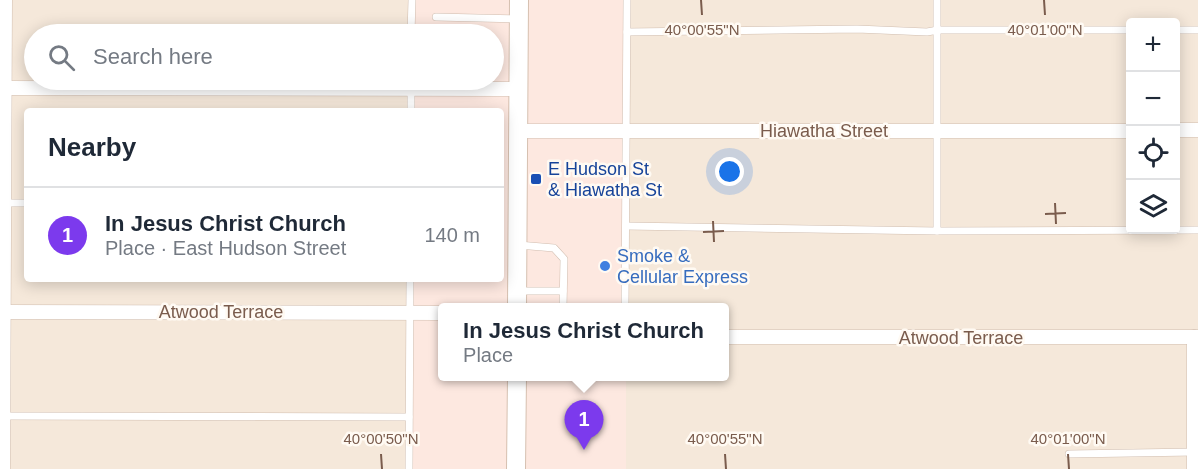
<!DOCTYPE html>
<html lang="en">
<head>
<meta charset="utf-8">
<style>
  :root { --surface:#fff; --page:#f2f2f3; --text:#1f2937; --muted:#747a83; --line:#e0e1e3; --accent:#7c3aed }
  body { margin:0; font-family:Arial,sans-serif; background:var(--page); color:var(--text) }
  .controls { position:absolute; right:18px; top:18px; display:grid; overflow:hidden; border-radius:6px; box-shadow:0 3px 15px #0003 }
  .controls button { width:54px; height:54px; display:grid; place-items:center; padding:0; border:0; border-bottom:2px solid var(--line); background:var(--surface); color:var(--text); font:30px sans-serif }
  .you { position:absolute; left:730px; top:172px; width:21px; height:21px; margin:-15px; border:4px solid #fff; border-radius:50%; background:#1a73e8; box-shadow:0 0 0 9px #1a73e833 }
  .badge { display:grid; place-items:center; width:39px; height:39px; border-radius:50%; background:var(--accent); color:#fff; font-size:20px; font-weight:700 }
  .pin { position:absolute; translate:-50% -50px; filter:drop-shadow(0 2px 3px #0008) }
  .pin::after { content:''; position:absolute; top:32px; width:21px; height:18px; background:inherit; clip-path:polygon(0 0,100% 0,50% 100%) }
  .popup { position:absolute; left:438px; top:303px; width:291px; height:78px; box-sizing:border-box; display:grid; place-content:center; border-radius:6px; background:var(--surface); filter:drop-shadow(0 2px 4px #0005); font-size:20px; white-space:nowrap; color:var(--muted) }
  .popup b { font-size:22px; color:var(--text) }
  .popup::after { content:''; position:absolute; left:50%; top:100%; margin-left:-12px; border:12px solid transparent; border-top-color:var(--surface) }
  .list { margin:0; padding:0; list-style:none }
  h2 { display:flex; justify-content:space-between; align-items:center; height:78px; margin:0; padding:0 24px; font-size:26px }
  h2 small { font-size:20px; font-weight:400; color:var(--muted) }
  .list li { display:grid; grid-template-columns:39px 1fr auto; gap:18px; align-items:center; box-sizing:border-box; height:96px; padding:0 24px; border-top:2px solid var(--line) }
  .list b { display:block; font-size:22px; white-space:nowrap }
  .list p { margin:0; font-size:20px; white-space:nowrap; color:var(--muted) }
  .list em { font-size:20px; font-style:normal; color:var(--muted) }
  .icon { flex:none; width:33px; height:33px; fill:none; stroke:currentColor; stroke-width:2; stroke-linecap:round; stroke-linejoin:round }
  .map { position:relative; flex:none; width:1198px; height:469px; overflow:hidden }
  .search { position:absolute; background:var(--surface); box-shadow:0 3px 15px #0003; left:24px; top:24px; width:480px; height:66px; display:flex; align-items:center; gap:15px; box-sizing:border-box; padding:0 21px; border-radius:33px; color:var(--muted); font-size:22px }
  .panel { position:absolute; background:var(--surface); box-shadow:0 3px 15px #0003; left:24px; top:108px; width:480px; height:174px; border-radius:6px }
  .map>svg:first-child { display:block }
  .residential { fill:#f5e8da; fill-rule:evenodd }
  .commercial { fill:#fde8e0 }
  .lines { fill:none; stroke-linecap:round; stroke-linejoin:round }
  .service-casing { stroke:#d1beb0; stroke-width:8 }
  .minor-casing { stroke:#d1beb0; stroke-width:15 }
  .secondary-casing { stroke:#d6c0b0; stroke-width:20 }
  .service { stroke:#fff; stroke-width:7 }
  .minor { stroke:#fff; stroke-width:14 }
  .secondary { stroke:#fff; stroke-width:18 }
  .ticks { fill:none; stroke:#7a5c4d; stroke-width:2 }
  .transit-dot { fill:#1a4fb4; stroke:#fffaf3; stroke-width:2 }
  .shop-dot { fill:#3f7fe0; stroke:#fffaf3; stroke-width:2 }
  .labels { text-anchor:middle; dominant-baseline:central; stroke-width:5; stroke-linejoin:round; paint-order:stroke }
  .street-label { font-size:18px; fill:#7a5c4d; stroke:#fffaf3 }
  .transit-label { font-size:18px; fill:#164399; stroke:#fffaf3; text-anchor:start }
  .shop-label { font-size:18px; fill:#366cbe; stroke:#fffaf3; text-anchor:start }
  .ticks-label { font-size:15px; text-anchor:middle; fill:#7a5c4d; stroke:#fffaf3; stroke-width:5; stroke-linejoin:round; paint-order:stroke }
</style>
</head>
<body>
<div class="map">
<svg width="1198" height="469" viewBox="0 0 1198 469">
  <rect width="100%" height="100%" fill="#fdf6ec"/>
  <g class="residential">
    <polygon points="0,0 411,0 411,34 34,34 34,80 411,80 411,111 27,111 27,279 409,279 409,469 0,469"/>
    <path d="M628 0H1198V469H626V377L725 376V308L626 307ZM1130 22H1176V230H1130Z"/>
  </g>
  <polygon class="commercial" points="411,0 628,0 626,307 443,308 443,376 626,377 626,469 409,469 409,279 501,279 501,111 411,111 411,80 494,80 494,34 411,34"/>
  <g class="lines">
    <defs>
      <g id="service">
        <polyline points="436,17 519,19"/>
        <polyline points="1176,30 1198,30"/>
        <polyline points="627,32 857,29 927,32 938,30 1130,30"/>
        <polyline points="411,34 412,0"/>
        <polyline points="411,111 411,80"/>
        <polyline points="3,203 27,203"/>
        <polyline points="626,226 937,231 1198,230"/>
        <polyline points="937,231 937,0"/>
        <polyline points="518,245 554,248 564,259 563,308"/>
        <polyline points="518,291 563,291"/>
        <polyline points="625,308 627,0"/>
        <polyline points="1,416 409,417"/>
        <polyline points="1069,454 1195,452"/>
        <polyline points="409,469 410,279"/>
      </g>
      <g id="minor">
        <polyline points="0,88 518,89"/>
        <polyline points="1176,130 1198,130"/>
        <polyline points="518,131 1130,131"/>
        <polyline points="0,312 443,313"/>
        <polyline points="725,337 1198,337"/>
        <polyline points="1194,337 1194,469"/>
        <polyline points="3,469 5,0"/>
      </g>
      <g id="secondary">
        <polyline points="517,308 519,0"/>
        <polyline points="516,469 517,376"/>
      </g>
    </defs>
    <use href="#service" class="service-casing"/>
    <use href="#minor" class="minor-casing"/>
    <use href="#secondary" class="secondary-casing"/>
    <use href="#service" class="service"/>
    <use href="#minor" class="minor"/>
    <use href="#secondary" class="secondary"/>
  </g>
  <path class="ticks" d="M701 0 702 15M1044 0 1045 15M1055 203 1056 224M1045 214 1066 213M713 221 714 242M703 232 724 231M381 454 382 469M725 454 726 469M1068 454 1069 469"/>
  <rect class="transit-dot" x="530" y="173" width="12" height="12" rx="3"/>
  <circle class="shop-dot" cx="605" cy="266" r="6"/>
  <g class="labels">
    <g class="street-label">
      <text x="824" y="131">Hiawatha Street</text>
      <text x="221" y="312">Atwood Terrace</text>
      <text x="961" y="338">Atwood Terrace</text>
    </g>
    <g class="transit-label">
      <text x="548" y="169">E Hudson St<tspan x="548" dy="21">&amp; Hiawatha St</tspan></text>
    </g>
    <g class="shop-label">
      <text x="617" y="256">Smoke &amp;<tspan x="617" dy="21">Cellular Express</tspan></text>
    </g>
  </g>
  <g class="ticks-label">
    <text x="702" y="35">40°00'55"N</text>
    <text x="1045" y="35">40°01'00"N</text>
    <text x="381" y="444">40°00'50"N</text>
    <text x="725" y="444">40°00'55"N</text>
    <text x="1068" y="444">40°01'00"N</text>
  </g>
</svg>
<div class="controls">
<button>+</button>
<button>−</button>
<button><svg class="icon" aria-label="locate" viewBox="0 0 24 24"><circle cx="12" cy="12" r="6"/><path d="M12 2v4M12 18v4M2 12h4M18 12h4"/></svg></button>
<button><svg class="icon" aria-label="layers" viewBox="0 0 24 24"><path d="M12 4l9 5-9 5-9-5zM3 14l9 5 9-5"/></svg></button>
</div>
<div class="you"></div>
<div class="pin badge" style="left:584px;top:450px">1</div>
<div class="popup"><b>In Jesus Christ Church</b>Place</div>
<div class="search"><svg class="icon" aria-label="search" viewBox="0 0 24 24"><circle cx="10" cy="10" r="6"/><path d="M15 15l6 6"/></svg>Search here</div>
<section class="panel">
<h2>Nearby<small></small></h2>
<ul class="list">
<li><span class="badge">1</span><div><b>In Jesus Christ Church</b><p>Place · East Hudson Street</p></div><em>140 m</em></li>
</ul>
</section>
</div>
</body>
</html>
